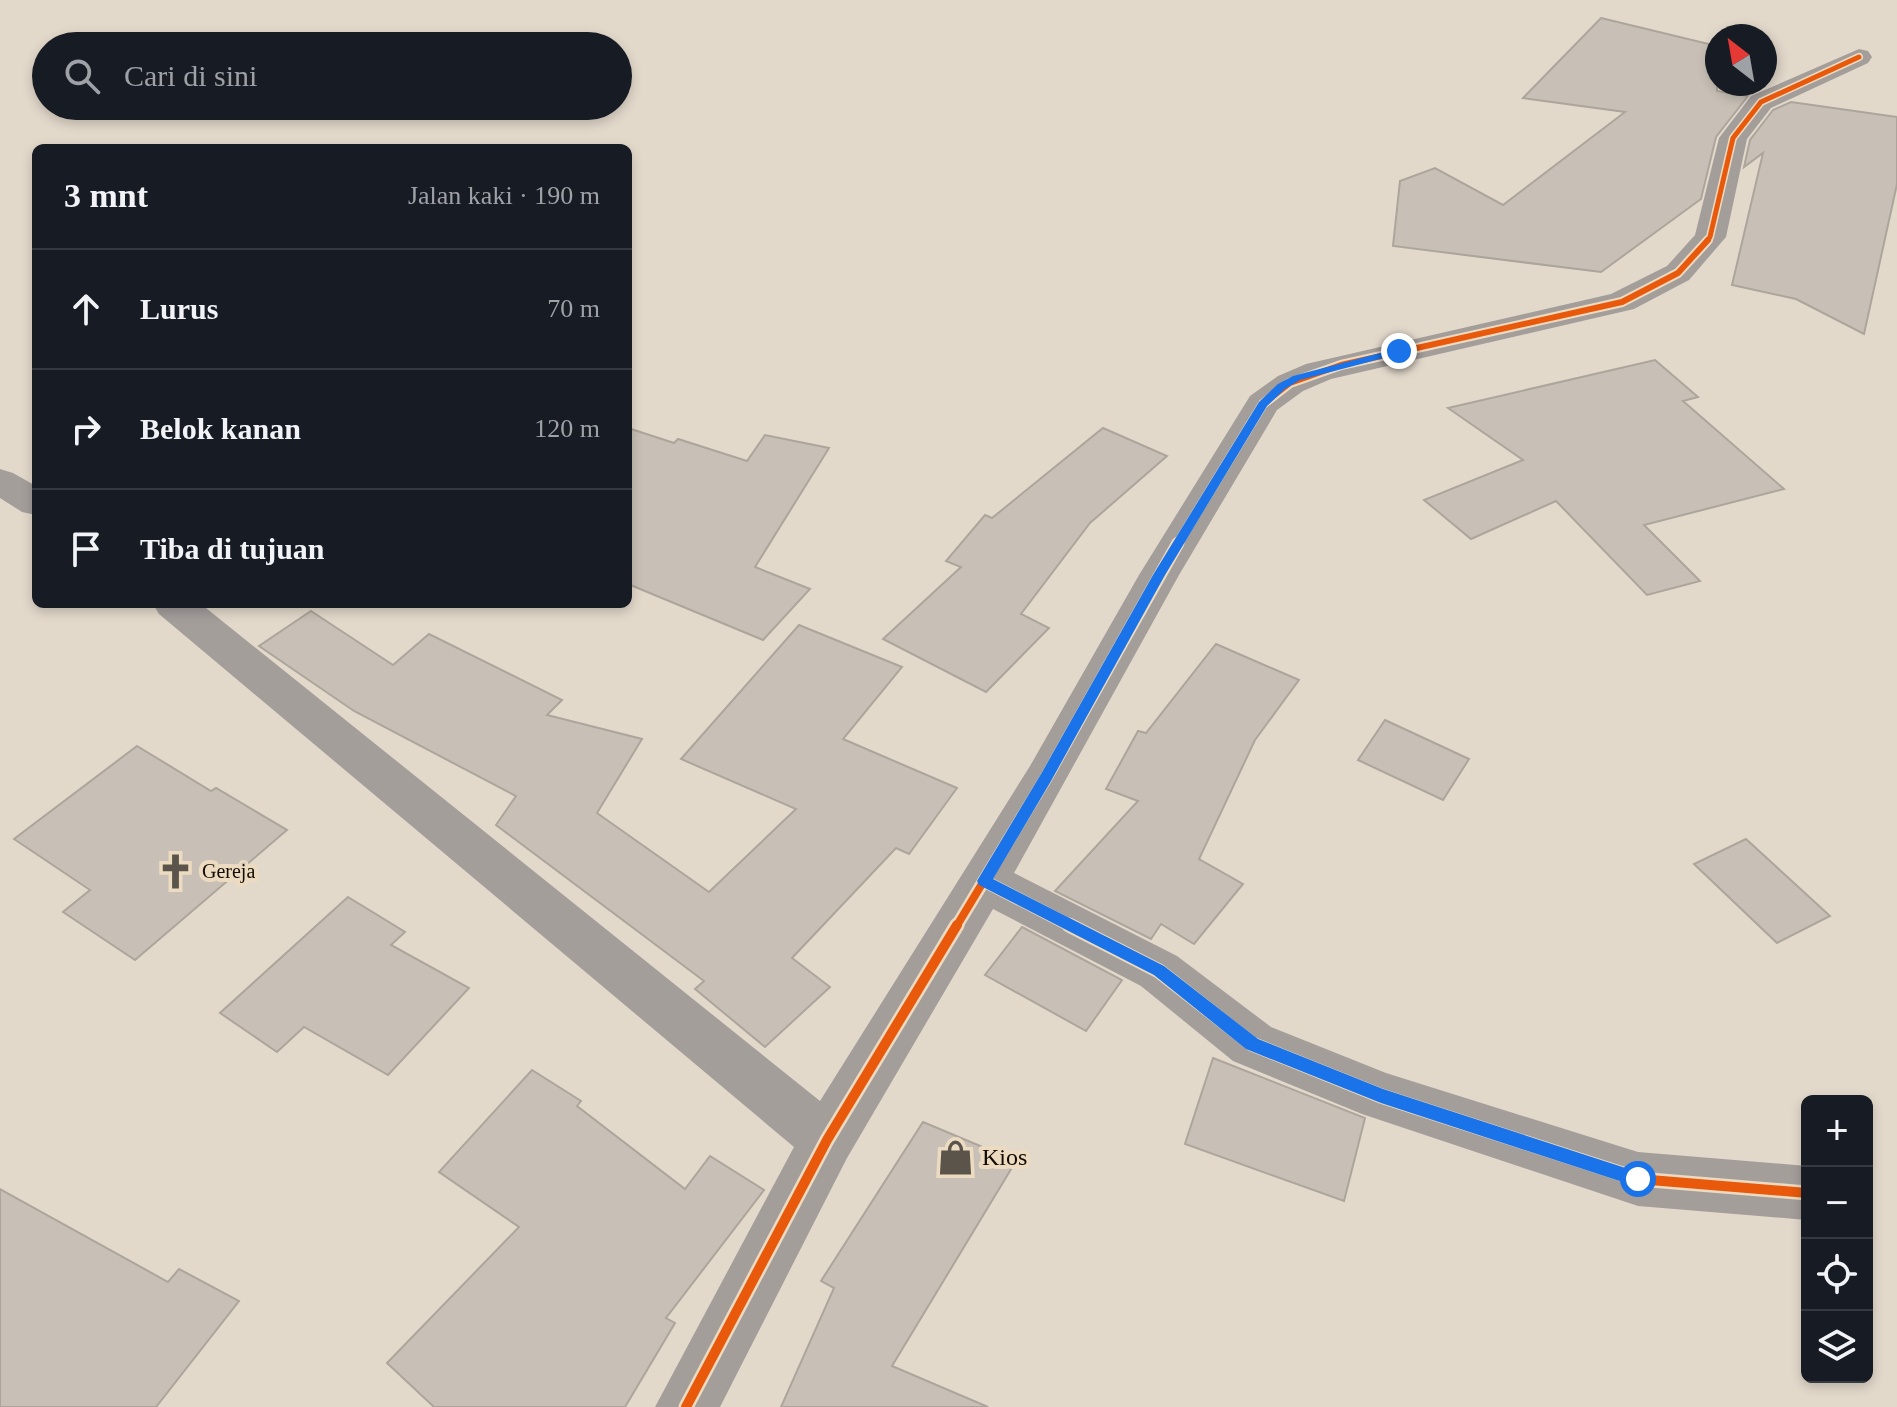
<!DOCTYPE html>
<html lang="id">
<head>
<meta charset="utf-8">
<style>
  :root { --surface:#171b24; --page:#242831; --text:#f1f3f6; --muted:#9ea1a6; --line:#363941 }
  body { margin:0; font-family:"Times New Roman",serif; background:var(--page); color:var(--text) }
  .controls { position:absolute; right:24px; bottom:24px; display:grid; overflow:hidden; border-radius:12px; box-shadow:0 4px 12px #0003 }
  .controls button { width:72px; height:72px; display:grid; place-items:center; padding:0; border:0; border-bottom:2px solid var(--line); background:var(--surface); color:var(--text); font:40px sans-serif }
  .compass { position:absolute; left:1705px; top:24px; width:72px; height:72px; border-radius:50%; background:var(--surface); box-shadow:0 4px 12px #0003; rotate:329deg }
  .stop { position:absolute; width:24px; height:24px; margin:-18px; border:6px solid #1a73e8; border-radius:50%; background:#fff }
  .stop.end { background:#1a73e8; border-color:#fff; box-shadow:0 2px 8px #0008 }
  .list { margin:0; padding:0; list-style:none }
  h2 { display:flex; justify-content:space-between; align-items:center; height:104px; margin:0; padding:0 32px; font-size:34px }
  h2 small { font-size:26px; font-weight:400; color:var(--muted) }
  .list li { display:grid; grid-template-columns:52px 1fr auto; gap:24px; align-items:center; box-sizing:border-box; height:120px; padding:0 32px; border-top:2px solid var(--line) }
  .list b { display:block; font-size:30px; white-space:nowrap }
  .list em { font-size:26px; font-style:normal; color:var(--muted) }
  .icon { flex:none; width:44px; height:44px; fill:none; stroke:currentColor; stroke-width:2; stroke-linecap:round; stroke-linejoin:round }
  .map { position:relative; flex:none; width:1897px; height:1407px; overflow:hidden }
  .search { position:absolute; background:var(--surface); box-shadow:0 4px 12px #0003; left:32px; top:32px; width:600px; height:88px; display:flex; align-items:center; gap:20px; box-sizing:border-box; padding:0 28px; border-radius:44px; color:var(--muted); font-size:30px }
  .panel { position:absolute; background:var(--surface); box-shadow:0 4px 12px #0003; left:32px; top:144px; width:600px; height:464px; border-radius:12px }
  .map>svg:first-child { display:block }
  .building { fill:#c8c0b6; stroke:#ada59b; stroke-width:2 }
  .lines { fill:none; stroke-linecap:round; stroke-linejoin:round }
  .street { fill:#a49e9b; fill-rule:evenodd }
  .cycleway-far3-casing { stroke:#eddbc1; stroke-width:8 }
  .cycleway-far2-casing { stroke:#eddbc1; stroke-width:10 }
  .cycleway-far1-casing { stroke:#eddbc1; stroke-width:13 }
  .cycleway-casing { stroke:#eddbc1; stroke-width:15 }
  .cycleway-far3 { stroke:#e8590c; stroke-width:5 }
  .cycleway-far2 { stroke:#e8590c; stroke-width:6 }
  .cycleway-far1 { stroke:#e8590c; stroke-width:8 }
  .cycleway { stroke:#e8590c; stroke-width:10 }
  .route { fill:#1a73e8 }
  .labels { text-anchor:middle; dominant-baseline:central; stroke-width:8; stroke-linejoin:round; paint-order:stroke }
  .poi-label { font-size:20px; fill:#120c04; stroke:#eddbc1; text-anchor:start }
  .near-poi-label { font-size:24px; fill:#120c04; stroke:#eddbc1; text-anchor:start }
</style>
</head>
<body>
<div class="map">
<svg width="1897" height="1407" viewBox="0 0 1897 1407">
  <rect width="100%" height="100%" fill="#e3d9cb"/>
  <g class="building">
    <polygon points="1601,18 1717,46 1717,91 1748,96 1716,137 1701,199 1601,272 1393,246 1400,181 1435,168 1503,205 1625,112 1523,98"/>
    <polygon points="1791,102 1897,117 1897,184 1864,334 1796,299 1732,285 1763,153 1744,167 1750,140 1773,110"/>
    <polygon points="1655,360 1698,397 1683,401 1784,489 1644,525 1700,581 1647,595 1556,501 1471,539 1424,500 1523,460 1448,408"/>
    <polygon points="628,428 674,443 678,439 747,461 765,435 829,448 755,567 810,589 763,640 628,584"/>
    <polygon points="1103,428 1167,456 1090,523 1021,614 1049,628 986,692 883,639 961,567 946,561 985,515 992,518"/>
    <polygon points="311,611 393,665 429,634 562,700 547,715 642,739 597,813 709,892 796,809 681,759 799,625 902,667 843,739 957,788 909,854 896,848 792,958 830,987 765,1047 695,989 704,981 496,825 516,796 354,711 259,646"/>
    <polygon points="1216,644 1299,680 1255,740 1199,859 1243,884 1194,944 1161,924 1151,939 1055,891 1138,801 1106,789 1138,731 1146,733"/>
    <polygon points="1385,720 1469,759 1443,800 1358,760"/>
    <polygon points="137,746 211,791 216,788 287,830 135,960 63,912 90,890 14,839"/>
    <polygon points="1746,839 1830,916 1777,943 1694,864"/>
    <polygon points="348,897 405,932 391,945 469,988 388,1075 304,1027 277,1052 220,1013"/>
    <polygon points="1022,927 1122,980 1086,1031 985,975"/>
    <polygon points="1213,1058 1365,1118 1344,1201 1185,1144"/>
    <polygon points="532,1070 581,1101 577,1106 685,1189 710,1156 764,1190 666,1318 675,1323 625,1407 434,1407 387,1363 519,1227 439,1172"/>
    <polygon points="923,1122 1016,1161 892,1366 988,1407 781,1407 834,1288 821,1281"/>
    <polygon points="0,1189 168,1282 179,1269 239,1301 156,1407 0,1407"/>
  </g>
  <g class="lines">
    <g class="street">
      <polygon points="1859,49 1868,51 1872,57 1868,63 1771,108 1747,139 1726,237 1689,280 1634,309 1331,379 1303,391 1277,410 1179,575 1014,873 1177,956 1271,1027 1386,1073 1638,1152 1807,1166 1807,1220 1638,1206 1362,1114 1233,1061 1141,986 993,909 847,1158 720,1407 655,1407 794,1147 159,614 153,604 201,604 820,1101 1030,766 1139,575 1250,396 1278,376 1306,364 1611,294 1667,266 1695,235 1719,138 1751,96"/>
      <polygon points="0,469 13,473 36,486 36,515 22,512 0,498"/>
    </g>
    <defs>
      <polyline id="cycleway-far3" points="1706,242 1710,237 1733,138 1761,102 1859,57"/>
      <polyline id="cycleway-far2" points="1177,545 1263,404 1290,383 1341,365 1622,302 1678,273 1708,240"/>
      <g id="cycleway-far1">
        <polyline points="984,881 1073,927"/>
        <polyline points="956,927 1046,778 1178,543"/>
      </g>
      <g id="cycleway">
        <polyline points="1069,925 1159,971 1252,1044 1381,1096 1638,1179 1807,1193"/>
        <polyline points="686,1407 827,1140 957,925"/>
      </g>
    </defs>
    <use href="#cycleway-far3" class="cycleway-far3-casing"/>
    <use href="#cycleway-far2" class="cycleway-far2-casing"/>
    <use href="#cycleway-far1" class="cycleway-far1-casing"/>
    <use href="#cycleway" class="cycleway-casing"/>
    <use href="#cycleway-far3" class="cycleway-far3"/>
    <use href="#cycleway-far2" class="cycleway-far2"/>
    <use href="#cycleway-far1" class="cycleway-far1"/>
    <use href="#cycleway" class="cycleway"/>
  </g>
  <polygon class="route" points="1399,348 1404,351 1403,353 1300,380 1285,389 1267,406 1165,575 1051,781 993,879 1164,966 1258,1039 1383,1089 1644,1174 1647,1179 1638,1187 1381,1103 1246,1049 1154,975 979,885 977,881 1041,774 1153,575 1259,402 1278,384 1293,376"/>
  <defs>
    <symbol id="church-bare" viewBox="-9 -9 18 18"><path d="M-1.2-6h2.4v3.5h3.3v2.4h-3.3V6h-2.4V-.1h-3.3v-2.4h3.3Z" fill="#5b544a" stroke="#eddbc1" stroke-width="2.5" paint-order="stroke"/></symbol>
    <symbol id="shop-bare" viewBox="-9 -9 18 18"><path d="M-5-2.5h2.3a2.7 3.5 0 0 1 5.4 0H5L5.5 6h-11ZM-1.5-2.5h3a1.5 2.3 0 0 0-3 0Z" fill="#5b544a" stroke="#eddbc1" stroke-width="2.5" paint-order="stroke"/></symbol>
  </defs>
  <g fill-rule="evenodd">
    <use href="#church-bare" x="150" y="846" width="51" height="51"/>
    <use href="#shop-bare" x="930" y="1132" width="51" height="51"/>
  </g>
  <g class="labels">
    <g class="poi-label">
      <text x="202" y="871">Gereja</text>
    </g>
    <g class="near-poi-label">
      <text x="982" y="1157">Kios</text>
    </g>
  </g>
</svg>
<div class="controls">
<button>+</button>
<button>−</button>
<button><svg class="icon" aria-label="locate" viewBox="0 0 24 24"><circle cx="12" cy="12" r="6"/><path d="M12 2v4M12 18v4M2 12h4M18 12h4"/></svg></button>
<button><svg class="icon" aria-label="layers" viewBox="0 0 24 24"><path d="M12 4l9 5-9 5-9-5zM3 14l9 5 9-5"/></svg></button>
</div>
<svg class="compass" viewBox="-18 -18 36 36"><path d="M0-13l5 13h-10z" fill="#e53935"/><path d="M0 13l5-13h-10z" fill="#9ea1a6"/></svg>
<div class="stop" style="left:1638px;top:1179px"></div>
<div class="stop end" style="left:1399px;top:351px"></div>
<div class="search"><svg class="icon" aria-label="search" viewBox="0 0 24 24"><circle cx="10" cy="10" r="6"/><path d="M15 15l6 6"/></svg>Cari di sini</div>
<section class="panel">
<h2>3 mnt<small>Jalan kaki · 190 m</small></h2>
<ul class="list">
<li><svg class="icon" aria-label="ahead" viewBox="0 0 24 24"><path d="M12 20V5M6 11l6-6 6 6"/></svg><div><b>Lurus</b></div><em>70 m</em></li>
<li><svg class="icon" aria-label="right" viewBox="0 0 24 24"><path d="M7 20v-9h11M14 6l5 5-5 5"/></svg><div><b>Belok kanan</b></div><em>120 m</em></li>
<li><svg class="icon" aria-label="arrive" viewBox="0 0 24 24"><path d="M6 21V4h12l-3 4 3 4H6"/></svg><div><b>Tiba di tujuan</b></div></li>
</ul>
</section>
</div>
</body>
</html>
